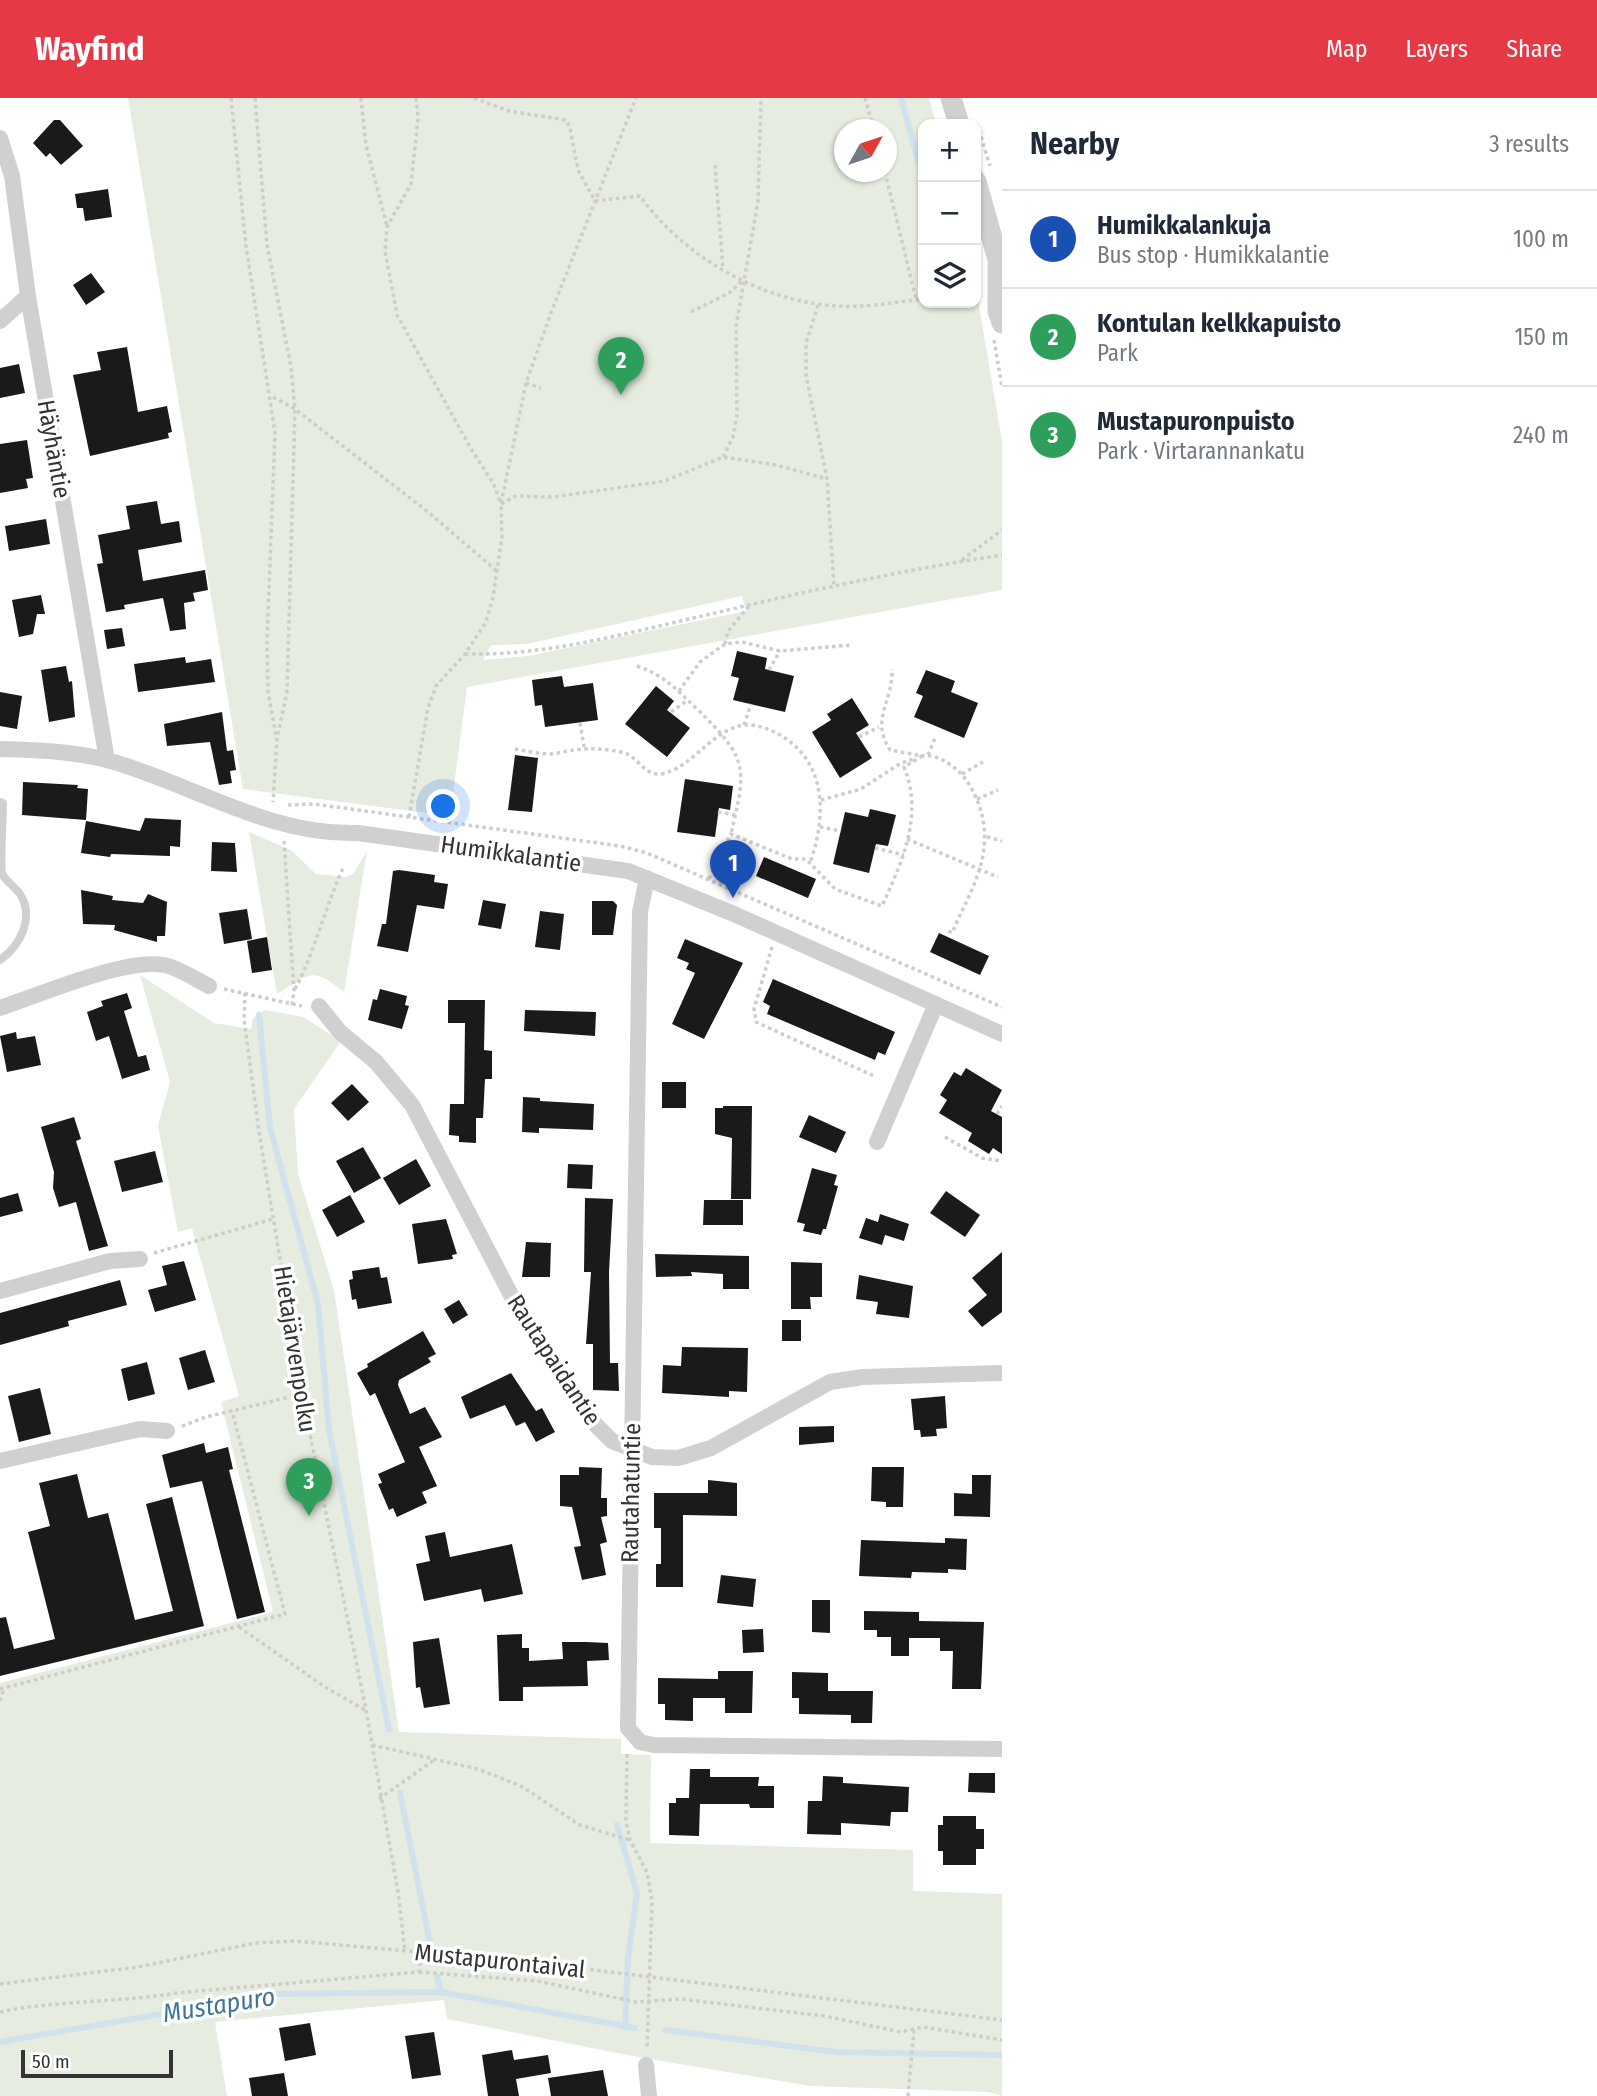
<!DOCTYPE html>
<html lang="en">
<head>
<meta charset="utf-8">
<style>
  :root { --surface:#fff; --page:#f2f2f3; --text:#1f2937; --muted:#747a83; --line:#e0e1e3; --accent:#e63946 }
  body { margin:0; font-family:"Fira Sans Condensed",sans-serif; background:var(--page); color:var(--text) }
  .controls { position:absolute; right:21px; top:21px; display:grid; overflow:hidden; border-radius:14px; box-shadow:0 2px 5px #0004 }
  .controls button { width:63px; height:63px; display:grid; place-items:center; padding:0; border:0; border-bottom:2px solid var(--line); background:var(--surface); color:var(--text); font:35px sans-serif }
  .compass { position:absolute; left:834px; top:21px; width:63px; height:63px; border-radius:50%; background:var(--surface); box-shadow:0 2px 5px #0004; rotate:50deg }
  .scale { position:absolute; left:21px; bottom:18px; width:152px; box-sizing:border-box; padding-left:7px; border:4px solid #333; border-top:0; font-size:19px; line-height:24px; white-space:nowrap; color:#333; -webkit-text-stroke:5px #fff; paint-order:stroke }
  .you { position:absolute; left:444px; top:709px; width:24px; height:24px; margin:-18px; border:5px solid #fff; border-radius:50%; background:#1a73e8; box-shadow:0 0 0 10px #1a73e833 }
  .badge { display:grid; place-items:center; width:46px; height:46px; border-radius:50%; background:var(--accent); color:#fff; font-size:23px; font-weight:700 }
  .pin { position:absolute; translate:-50% -58px; filter:drop-shadow(0 2px 4px #0008) }
  .pin::after { content:''; position:absolute; top:37px; width:24px; height:21px; background:inherit; clip-path:polygon(0 0,100% 0,50% 100%) }
  .list { margin:0; padding:0; list-style:none }
  h2 { display:flex; justify-content:space-between; align-items:center; height:91px; margin:0; padding:0 28px; font-size:30px }
  h2 small { font-size:23px; font-weight:400; color:var(--muted) }
  .list li { display:grid; grid-template-columns:46px 1fr auto; gap:21px; align-items:center; box-sizing:border-box; height:98px; padding:0 28px; border-top:2px solid var(--line) }
  .list b { display:block; font-size:26px; white-space:nowrap }
  .list p { margin:0; font-size:23px; white-space:nowrap; color:var(--muted) }
  .list em { font-size:23px; font-style:normal; color:var(--muted) }
  .icon { flex:none; width:38px; height:38px; fill:none; stroke:currentColor; stroke-width:2; stroke-linecap:round; stroke-linejoin:round }
  .map { position:relative; flex:none; width:1002px; height:1998px; overflow:hidden }
  header { display:flex; align-items:center; gap:42px; box-sizing:border-box; height:98px; padding:0 35px; background:var(--accent); color:#fff }
  header strong { font-size:33px }
  nav { display:flex; gap:38px; margin-inline-start:auto; font-size:24px }
  main { display:flex }
  aside { flex:1; background:var(--surface) }
  .map>svg:first-child { display:block }
  .green { fill:#e6ecdf; fill-rule:evenodd }
  .lines { fill:none; stroke-linecap:round; stroke-linejoin:round }
  .stream { stroke:#cfe2ee; stroke-width:6 }
  .building { fill:#1a1a1a }
  .path { stroke:#cdcdcd; stroke-width:3.5; stroke-dasharray:3.5 3.5; stroke-linecap:butt }
  .service { stroke:#d0d0d0; stroke-width:8 }
  .minor { stroke:#d0d0d0; stroke-width:16 }
  .tertiary { stroke:#d0d0d0; stroke-width:21 }
  .labels { text-anchor:middle; dominant-baseline:central; stroke-width:7; stroke-linejoin:round; paint-order:stroke }
  .street-label { font-size:24px; fill:#333; stroke:#fff }
  .water-label { font-size:26px; font-style:italic; fill:#3f7597; stroke:#fff }
</style>
</head>
<body>
<header>
<strong>Wayfind</strong>
<nav><a>Map</a><a>Layers</a><a>Share</a></nav>
</header>
<main>
<div class="map">
<svg width="1002" height="1998" viewBox="0 0 1002 1998">
  <rect width="100%" height="100%" fill="#fff"/>
  <g class="green">
    <path d="M128 0H929L936 26H923V205H976V190L1002 343V492L467 589 450 718 243 691ZM844 32H886V74H844ZM742 498 746 513 528 558 483 562 491 547 527 546Z"/>
    <path d="M249 734 291 752 316 776 345 779 353 776 367 753 344 894C312 867 309 876 277 896Z"/>
    <polygon points="140,877 214,925 251,931 253,920 265,912 303,919 341,943 294,1011 298,1076 334,1192 399,1634 621,1641 621,1656 651,1657 650,1745 913,1752 913,1793 1002,1796 1002,1998 988,1994 810,1988 627,1957 447,1921 444,1902 215,1924 227,1998 0,1998 0,1585 273,1514 221,1304 239,1298 192,1130 178,1134 158,1028 170,984"/>
  </g>
  <g class="lines">
    <g class="stream">
      <polyline points="901,0 923,81"/>
      <polyline points="259,917 270,1030 318,1206 329,1332 389,1632"/>
      <polyline points="400,1695 431,1850"/>
      <polyline points="617,1727 637,1795 628,1859 625,1929"/>
      <polyline points="437,1878 441,1894"/>
      <polyline points="665,1932 836,1954 1002,1957"/>
      <polyline points="0,1944 275,1896 441,1894 635,1930"/>
    </g>
  </g>
  <g class="building">
    <polygon points="54,22 60,22 83,48 61,67 50,55 46,59 33,45"/>
    <polygon points="108,91 112,119 85,123 83,110 77,110 75,96"/>
    <polygon points="91,175 105,194 86,207 73,187"/>
    <polygon points="127,249 138,314 167,308 172,334 168,335 169,340 90,358 73,277 101,272 97,254"/>
    <polygon points="19,266 25,295 0,300 0,270"/>
    <polygon points="27,342 33,380 26,381 28,390 0,395 0,346"/>
    <polygon points="157,403 161,426 179,423 182,444 138,452 143,483 205,472 208,492 193,495 195,503 184,505 186,531 170,533 163,500 124,507 125,511 106,514 97,466 103,465 98,437 130,431 126,408"/>
    <polygon points="46,421 50,446 9,453 5,428"/>
    <polygon points="41,497 45,516 37,516 33,536 19,539 12,502"/>
    <polygon points="122,530 125,548 107,551 104,532"/>
    <polygon points="737,553 767,560 765,571 794,578 785,614 733,602 739,580 731,578"/>
    <polygon points="185,559 186,565 211,561 215,584 138,594 134,566"/>
    <polygon points="66,568 69,584 72,583 75,619 49,624 41,572"/>
    <polygon points="926,572 955,583 951,594 978,605 964,640 914,619 923,598 916,595"/>
    <polygon points="562,578 564,589 593,585 598,622 545,629 542,607 535,608 532,582"/>
    <polygon points="656,588 674,603 667,612 690,630 667,659 625,626"/>
    <polygon points="0,594 22,598 17,631 0,628"/>
    <polygon points="852,600 869,627 856,635 872,660 840,680 812,634 831,622 827,616"/>
    <polygon points="222,614 227,653 233,652 236,672 230,673 232,685 219,687 210,644 167,648 164,626"/>
    <polygon points="515,657 538,660 532,714 508,712"/>
    <polygon points="685,681 733,688 730,712 719,710 715,739 677,734"/>
    <polygon points="23,684 78,687 77,690 88,691 86,722 22,717"/>
    <polygon points="870,711 896,717 888,748 876,746 869,775 833,766 845,714 868,719"/>
    <polygon points="145,720 181,722 180,749 170,748 170,758 111,756 110,759 81,755 86,723 140,733"/>
    <polygon points="212,744 235,745 237,774 211,773"/>
    <polygon points="764,759 816,781 808,800 756,778"/>
    <polygon points="399,772 435,777 434,784 448,786 444,811 417,807 408,854 377,848 382,826 386,826 393,773"/>
    <polygon points="81,792 113,798 112,802 143,805 148,796 167,804 165,838 157,838 157,844 114,832 115,827 83,826"/>
    <polygon points="483,802 506,806 501,831 478,827"/>
    <polygon points="592,803 613,803 617,807 613,837 592,837"/>
    <polygon points="247,811 252,841 224,846 219,815"/>
    <polygon points="540,813 564,816 560,852 535,849"/>
    <polygon points="939,835 989,858 980,877 930,854"/>
    <polygon points="267,839 272,872 252,875 247,843"/>
    <polygon points="685,841 743,865 704,941 672,926 695,875 686,871 689,865 677,860"/>
    <polygon points="773,881 895,934 885,957 878,954 875,962 767,916 770,908 763,904"/>
    <polygon points="380,891 407,898 405,907 409,908 402,931 368,922 373,901 377,902"/>
    <polygon points="127,895 132,910 124,913 138,959 146,957 150,972 122,981 109,938 96,943 87,914 103,908 101,903"/>
    <polygon points="448,902 485,902 484,952 492,953 492,981 485,981 483,1020 476,1020 476,1045 459,1044 459,1038 449,1037 450,1006 464,1006 465,925 448,925"/>
    <polygon points="525,912 596,914 595,938 524,933"/>
    <polygon points="16,934 17,941 35,938 41,967 7,974 0,938"/>
    <polygon points="966,970 1002,992 991,1013 1002,1019 1002,1056 993,1050 989,1056 968,1043 972,1035 939,1015 947,1002 940,997 954,974 961,978"/>
    <rect x="662" y="984" width="24" height="26"/>
    <polygon points="352,986 369,1004 348,1023 331,1005"/>
    <polygon points="523,999 540,1000 540,1003 594,1006 593,1032 539,1030 539,1035 522,1034"/>
    <polygon points="723,1008 752,1008 751,1101 731,1101 732,1040 715,1036 715,1010 723,1010"/>
    <polygon points="809,1017 846,1034 836,1055 799,1039"/>
    <polygon points="74,1019 81,1041 76,1043 108,1148 89,1153 76,1104 59,1109 53,1090 54,1074 41,1029"/>
    <polygon points="363,1049 381,1080 354,1095 336,1063"/>
    <polygon points="155,1053 163,1084 122,1094 114,1063"/>
    <polygon points="416,1061 431,1088 399,1107 383,1080"/>
    <polygon points="568,1066 593,1067 592,1091 567,1090"/>
    <polygon points="812,1070 837,1077 834,1087 838,1088 826,1131 823,1131 821,1137 803,1133 805,1126 797,1124"/>
    <polygon points="946,1093 980,1117 965,1139 930,1115"/>
    <polygon points="18,1095 23,1113 0,1119 0,1100"/>
    <polygon points="350,1097 365,1124 337,1139 322,1112"/>
    <polygon points="585,1100 613,1101 609,1174 610,1265 618,1265 619,1293 593,1292 593,1246 586,1246 591,1174 584,1174"/>
    <polygon points="704,1102 743,1102 743,1127 703,1127"/>
    <polygon points="880,1116 909,1126 904,1143 885,1137 882,1147 859,1140 866,1120 878,1124"/>
    <polygon points="446,1121 457,1156 452,1157 453,1161 418,1166 412,1126"/>
    <polygon points="526,1144 551,1145 550,1179 522,1179"/>
    <polygon points="1002,1154 1002,1214 982,1229 968,1213 987,1197 972,1180"/>
    <polygon points="655,1156 749,1158 749,1191 723,1191 723,1176 691,1174 692,1178 656,1179"/>
    <polygon points="184,1163 196,1202 155,1214 148,1192 167,1187 162,1168"/>
    <polygon points="791,1164 822,1165 822,1199 810,1199 811,1211 791,1211"/>
    <polygon points="379,1169 381,1180 387,1179 392,1205 358,1211 356,1201 352,1202 349,1182 353,1181 352,1173"/>
    <polygon points="859,1177 913,1188 909,1220 876,1216 878,1204 856,1201"/>
    <polygon points="120,1182 127,1207 68,1223 69,1228 0,1247 0,1215"/>
    <polygon points="459,1202 468,1217 453,1226 444,1211"/>
    <rect x="782" y="1222" width="19" height="21"/>
    <polygon points="423,1233 436,1256 428,1260 431,1264 399,1282 398,1287 410,1316 425,1309 442,1339 419,1349 437,1388 422,1394 427,1405 397,1419 393,1410 389,1412 378,1386 382,1385 378,1376 405,1364 375,1295 370,1298 357,1275 368,1269 367,1266"/>
    <polygon points="682,1249 748,1250 747,1294 729,1293 729,1299 662,1295 663,1267 681,1268"/>
    <polygon points="205,1252 215,1284 188,1292 179,1260"/>
    <polygon points="147,1264 155,1296 128,1303 121,1271"/>
    <polygon points="511,1275 536,1313 542,1310 555,1334 536,1344 525,1324 516,1328 505,1307 470,1321 461,1299"/>
    <polygon points="40,1290 51,1336 19,1344 8,1298"/>
    <polygon points="945,1298 947,1330 936,1331 937,1338 921,1339 920,1332 914,1332 911,1301"/>
    <polygon points="834,1328 834,1344 799,1347 799,1329"/>
    <polygon points="204,1345 206,1355 228,1349 233,1371 229,1372 265,1514 237,1521 202,1383 170,1390 162,1357"/>
    <polygon points="579,1369 602,1370 601,1400 607,1400 607,1418 601,1419 607,1444 600,1446 606,1477 582,1482 574,1449 581,1448 572,1409 560,1408 560,1377 579,1377"/>
    <polygon points="872,1369 904,1369 903,1409 886,1409 886,1404 871,1403"/>
    <polygon points="77,1376 88,1420 108,1415 135,1522 173,1513 146,1406 172,1399 204,1528 0,1578 0,1520 6,1519 14,1551 55,1541 28,1434 50,1428 39,1385"/>
    <polygon points="972,1377 991,1377 990,1419 954,1418 954,1395 972,1396"/>
    <polygon points="708,1382 737,1385 737,1418 683,1417 683,1489 656,1489 656,1466 661,1466 661,1430 654,1430 654,1395 708,1395"/>
    <polygon points="445,1434 450,1459 512,1446 523,1496 484,1504 481,1491 424,1503 416,1466 430,1463 425,1438"/>
    <polygon points="945,1440 967,1441 966,1472 948,1471 948,1475 912,1474 911,1480 859,1478 861,1442 945,1445"/>
    <polygon points="721,1477 756,1481 753,1509 717,1505"/>
    <polygon points="812,1502 830,1502 830,1535 812,1534"/>
    <polygon points="864,1513 919,1514 919,1523 984,1524 981,1591 952,1591 953,1553 940,1553 940,1540 909,1540 909,1558 891,1558 891,1539 877,1539 877,1532 864,1532"/>
    <polygon points="763,1531 764,1554 743,1555 742,1532"/>
    <polygon points="522,1536 522,1550 529,1550 529,1563 563,1561 562,1544 586,1544 608,1545 609,1562 587,1563 588,1588 523,1589 523,1603 499,1603 497,1537"/>
    <polygon points="439,1540 450,1606 424,1610 420,1589 416,1590 413,1544"/>
    <polygon points="718,1573 753,1573 752,1615 725,1615 725,1600 693,1600 693,1623 665,1622 665,1606 658,1606 658,1580 718,1581"/>
    <polygon points="792,1574 828,1575 828,1593 873,1593 872,1625 851,1625 851,1617 799,1616 799,1600 792,1600"/>
    <polygon points="690,1671 710,1671 710,1679 759,1679 758,1688 774,1688 774,1710 750,1710 749,1706 700,1706 699,1738 669,1737 669,1705 676,1705 676,1700 689,1700"/>
    <polygon points="969,1675 995,1675 995,1695 968,1694"/>
    <polygon points="823,1678 843,1679 843,1685 909,1689 908,1714 891,1714 890,1728 841,1725 841,1737 807,1736 808,1703 822,1703"/>
    <polygon points="943,1718 976,1718 976,1731 984,1731 984,1751 976,1751 976,1767 943,1767 943,1753 938,1753 938,1727 943,1727"/>
    <polygon points="310,1925 316,1957 285,1963 279,1930"/>
    <polygon points="434,1934 441,1977 412,1981 405,1938"/>
    <polygon points="512,1952 514,1962 548,1957 551,1975 516,1981 519,1998 488,1998 482,1957"/>
    <polygon points="603,1972 608,1998 551,1998 548,1980"/>
    <polygon points="284,1975 288,1998 252,1998 249,1980"/>
  </g>
  <g class="lines">
    <g class="path">
      <polyline points="231,0 246,148 275,335 267,542 268,594 276,638"/>
      <polyline points="255,0 267,147 291,269 295,311 287,594 277,640 273,704"/>
      <polyline points="361,0 366,47 387,128"/>
      <polyline points="416,0 418,20 411,86 387,129 385,153 397,217 470,349 493,385 501,406 516,398 554,399 665,383 723,359 776,367 827,381"/>
      <path d="M474 0 509 13 566 22 570 30 578 72 595 103 640 98C684 159 762 204 837 208 866 210 895 204 923 201"/>
      <polyline points="865,0 874,32"/>
      <polyline points="979,32 990,68"/>
      <polyline points="715,67 723,171"/>
      <polyline points="885,74 916,201"/>
      <polyline points="818,207 806,245 806,277 827,381 834,489"/>
      <polyline points="691,214 729,195 742,183"/>
      <polyline points="994,242 1002,289"/>
      <polyline points="526,285 541,290"/>
      <polyline points="273,299 295,311 428,414 497,473"/>
      <polyline points="723,359 733,339 737,317 736,228 758,104 761,0"/>
      <polyline points="962,462 1002,432"/>
      <polyline points="725,546 728,533 749,508"/>
      <path d="M465 556C549 558 630 534 711 516 807 493 904 472 1002 457"/>
      <path d="M637 568C664 577 677 592 697 611 748 661 747 668 731 736"/>
      <polyline points="769,572 780,553"/>
      <polyline points="679,593 700,564 725,546 742,544 780,553 852,547"/>
      <polyline points="671,614 688,602"/>
      <polyline points="580,625 584,649"/>
      <polyline points="744,627 751,606"/>
      <polyline points="859,639 879,629"/>
      <path d="M515 651C528 653 545 658 558 655 582 650 595 649 621 654 638 657 643 678 661 676 693 670 711 632 744 627 756 626 770 631 780 637 828 665 826 719 810 765"/>
      <polyline points="928,657 935,640"/>
      <path d="M921 658C935 656 946 663 956 671 967 680 974 694 979 707 996 756 971 791 952 835L947 832"/>
      <polyline points="962,676 983,664"/>
      <polyline points="977,701 998,692"/>
      <polyline points="821,702 861,691 901,665 914,661"/>
      <polyline points="288,707 314,706 620,748 647,755 1002,909"/>
      <polyline points="718,714 735,717"/>
      <polyline points="409,719 428,610 436,588 465,556 486,524 493,499 502,439 501,406 526,285 552,212 636,0"/>
      <polyline points="820,729 841,733"/>
      <polyline points="987,739 1002,743"/>
      <polyline points="907,741 998,779"/>
      <polyline points="284,743 294,893 292,908"/>
      <polyline points="875,750 904,757"/>
      <path d="M709 781 731 736 792 761H806L835 791 882 808C902 764 924 717 904 669L922 658 890 652C870 621 893 604 892 571"/>
      <polyline points="772,849 754,911 756,924 874,978"/>
      <polyline points="224,891 302,908"/>
      <path d="M295 891C315 853 325 810 343 770"/>
      <polyline points="245,895 244,921 259,1034 305,1312 366,1612 398,1794 405,1853"/>
      <polyline points="997,1016 1002,1008"/>
      <polyline points="945,1039 982,1060 1002,1063"/>
      <polyline points="154,1155 273,1121"/>
      <polyline points="182,1328 206,1319 302,1296"/>
      <polyline points="239,1529 325,1589 365,1612"/>
      <polyline points="0,1591 285,1516 232,1313"/>
      <polyline points="0,1603 4,1590"/>
      <polyline points="372,1647 478,1671 521,1688 580,1727 630,1742"/>
      <polyline points="627,1656 626,1724 630,1742 647,1774 652,1803 647,1951"/>
      <polyline points="379,1701 434,1662"/>
      <polyline points="419,1874 537,1883 636,1904 681,1901 824,1918 901,1934 923,1929 1002,1942"/>
      <polyline points="0,1886 138,1869 255,1845 295,1843 520,1863 1002,1922"/>
      <path d="M0 1914C57 1902 117 1905 176 1895L419 1874 422 1854"/>
      <polyline points="908,1998 914,1932"/>
    </g>
    <path class="service" d="M0 704 3 705C3 721 0 763 2 776 6 783 15 789 20 796 35 820 20 848 0 862"/>
    <g class="minor">
      <polyline points="0,40 12,78 28,198 107,662"/>
      <polyline points="0,223 28,198"/>
      <path d="M0 651C36 652 72 653 107 662 191 685 268 738 358 735L628 773 734 816 1002 936"/>
      <polyline points="647,780 640,814 628,1630 640,1644 654,1647 1002,1651"/>
      <polyline points="319,908 340,934 376,964 412,1007 523,1220 591,1322 612,1343 652,1359 678,1360 711,1350 830,1284 863,1279 1002,1275"/>
      <path d="M0 910C39 897 125 860 164 867 179 870 195 881 209 888"/>
      <polyline points="877,1044 936,906"/>
      <polyline points="0,1193 110,1163 140,1161"/>
      <polyline points="0,1363 140,1331 167,1333"/>
      <polyline points="646,1967 649,1998"/>
    </g>
    <g class="tertiary">
      <polyline points="951,0 959,26"/>
      <polyline points="976,83 1002,176"/>
      <polyline points="998,166 998,213 1002,225"/>
    </g>
  </g>
  <g class="labels">
    <g class="street-label">
      <text transform="translate(54 351) rotate(80)">Häyhäntie</text>
      <text transform="translate(511 756) rotate(8)">Humikkalantie</text>
      <text transform="translate(295 1251) rotate(81)">Hietajärvenpolku</text>
      <text transform="translate(554 1262) rotate(57)">Rautapaidantie</text>
      <text transform="translate(631 1395) rotate(-89)">Rautahatuntie</text>
      <text transform="translate(500 1863) rotate(6)">Mustapurontaival</text>
    </g>
    <g class="water-label">
      <text transform="translate(219 1907) rotate(-9)">Mustapuro</text>
    </g>
  </g>
</svg>
<div class="controls">
<button>+</button>
<button>−</button>
<button><svg class="icon" aria-label="layers" viewBox="0 0 24 24"><path d="M12 4l9 5-9 5-9-5zM3 14l9 5 9-5"/></svg></button>
</div>
<svg class="compass" viewBox="-18 -18 36 36"><path d="M0-13l5 13h-10z" fill="#e53935"/><path d="M0 13l5-13h-10z" fill="#747a83"/></svg>
<div class="scale">50 m</div>
<div class="you"></div>
<div class="pin badge" style="left:733px;top:800px;background:#1a4fb4">1</div>
<div class="pin badge" style="left:621px;top:297px;background:#2e9e5b">2</div>
<div class="pin badge" style="left:309px;top:1418px;background:#2e9e5b">3</div>
</div>
<aside>
<h2>Nearby<small>3 results</small></h2>
<ul class="list">
<li><span class="badge" style="background:#1a4fb4">1</span><div><b>Humikkalankuja</b><p>Bus stop · Humikkalantie</p></div><em>100 m</em></li>
<li><span class="badge" style="background:#2e9e5b">2</span><div><b>Kontulan kelkkapuisto</b><p>Park</p></div><em>150 m</em></li>
<li><span class="badge" style="background:#2e9e5b">3</span><div><b>Mustapuronpuisto</b><p>Park · Virtarannankatu</p></div><em>240 m</em></li>
</ul>
</aside>
</main>
</body>
</html>
